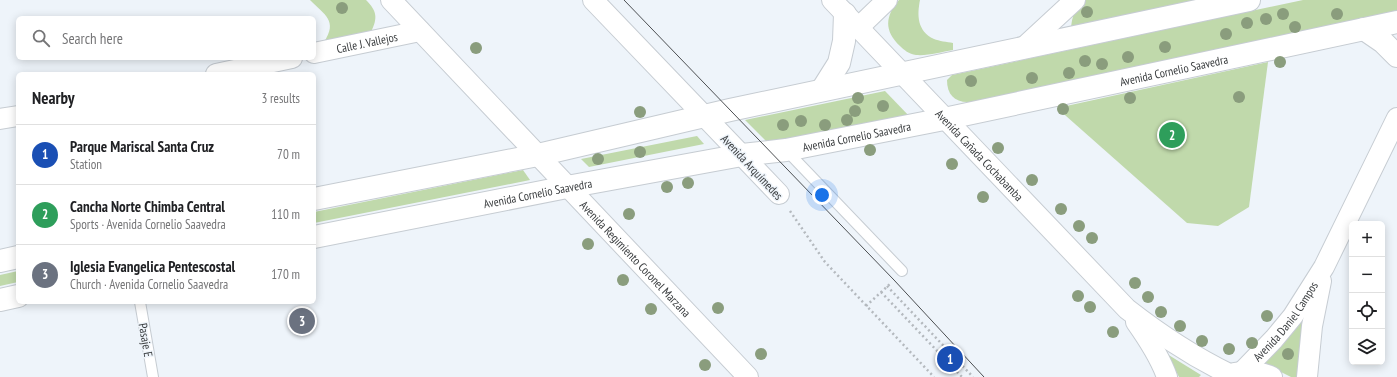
<!DOCTYPE html>
<html lang="en">
<head>
<meta charset="utf-8">
<style>
  :root { --surface:#fff; --page:#f2f2f2; --text:#202124; --muted:#757577; --line:#e0e0e0; --accent:#2563eb }
  body { margin:0; font-family:"PT Sans Narrow",sans-serif; background:var(--page); color:var(--text) }
  .controls { position:absolute; right:12px; bottom:12px; display:grid; overflow:hidden; border-radius:6px; box-shadow:0 2px 10px #0003 }
  .controls button { width:36px; height:36px; display:grid; place-items:center; padding:0; border:0; border-bottom:1px solid var(--line); background:var(--surface); color:var(--text); font:20px sans-serif }
  .you { position:absolute; left:822px; top:195px; width:14px; height:14px; margin:-10px; border:3px solid #fff; border-radius:50%; background:#1a73e8; box-shadow:0 0 0 6px #1a73e833 }
  .badge { display:grid; place-items:center; width:26px; height:26px; border-radius:50%; background:var(--accent); color:#fff; font-size:13px; font-weight:700 }
  .pin { position:absolute; translate:-50% -50%; border:2px solid #fff; box-shadow:0 1px 4px #0006 }
  .list { margin:0; padding:0; list-style:none }
  h2 { display:flex; justify-content:space-between; align-items:center; height:52px; margin:0; padding:0 16px; font-size:17px }
  h2 small { font-size:13px; font-weight:400; color:var(--muted) }
  .list li { display:grid; grid-template-columns:26px 1fr auto; gap:12px; align-items:center; box-sizing:border-box; height:60px; padding:0 16px; border-top:1px solid var(--line) }
  .list b { display:block; font-size:15px; white-space:nowrap }
  .list p { margin:0; font-size:13px; white-space:nowrap; color:var(--muted) }
  .list em { font-size:13px; font-style:normal; color:var(--muted) }
  .icon { flex:none; width:22px; height:22px; fill:none; stroke:currentColor; stroke-width:2; stroke-linecap:round; stroke-linejoin:round }
  .map { position:relative; flex:none; width:1397px; height:377px; overflow:hidden }
  .search { position:absolute; background:var(--surface); box-shadow:0 2px 10px #0003; left:16px; top:16px; width:300px; height:44px; display:flex; align-items:center; gap:10px; box-sizing:border-box; padding:0 14px; border-radius:6px; color:var(--muted); font-size:15px }
  .panel { position:absolute; background:var(--surface); box-shadow:0 2px 10px #0003; left:16px; top:72px; width:300px; height:232px; border-radius:6px }
  .map>svg:first-child { display:block }
  .green { fill:#c0d9ab }
  .lines { fill:none; stroke-linecap:round; stroke-linejoin:round }
  .lane-casing { stroke:#c6ccd2; stroke-width:12 }
  .street-casing { stroke:#c6ccd2; stroke-width:22 }
  .secondary-casing { stroke:#c6ccd2; stroke-width:24 }
  .path { stroke:#b4b9be; stroke-width:2.5; stroke-dasharray:2 3; stroke-linecap:butt }
  .lane { stroke:#fff; stroke-width:10 }
  .street { stroke:#fff; stroke-width:20 }
  .secondary { stroke:#fff; stroke-width:22 }
  .tram { stroke:#4c4f52; stroke-width:1 }
  .tree { fill:#8a9d7d }
  .labels { text-anchor:middle; dominant-baseline:central; stroke-width:3; stroke-linejoin:round; paint-order:stroke }
  .street-label { font-size:12px; fill:#3a3d3f; stroke:#eef4fa }
</style>
</head>
<body>
<div class="map">
<svg width="1397" height="377" viewBox="0 0 1397 377">
  <rect width="100%" height="100%" fill="#eef4fa"/>
  <g class="green">
    <path d="M310 0H366C377 11 378 18 371 32L324 42C338 21 325 15 310 0Z"/>
    <path d="M899 0H920C917 15 917 31 934 39 939 41 947 42 953 43V50C941 52 928 56 916 55 909 54 904 50 900 46 884 31 885 16 899 0Z"/>
    <path d="M1086 0H1197L1071 29C1072 14 1075 10 1086 0Z"/>
    <path d="M1303 0H1397V12L970 102C955 103 947 95 947 80L952 75Z"/>
    <polygon points="1268,62 1249,207 1218,226 1187,223 1057,108"/>
    <polygon points="885,91 911,118 772,147 745,120"/>
    <polygon points="697,136 704,144 589,167 581,159"/>
    <polygon points="523,170 530,180 314,223 314,212"/>
    <polygon points="18,271 18,282 0,286 0,275"/>
    <polygon points="1310,299 1301,377 1291,377 1277,370 1263,364"/>
    <polygon points="1167,354 1201,375 1199,377 1179,377"/>
  </g>
  <g class="lines">
    <defs>
      <g id="lane">
        <polyline points="786,150 902,271"/>
        <polyline points="140,302 153,377"/>
      </g>
      <g id="street">
        <path id="s1" d="M391 0 748 377"/>
        <polyline points="593,0 779,194"/>
        <path id="s2" d="M832 0 1127 309C1159 334 1192 356 1229 374"/>
        <polyline points="858,28 887,0"/>
        <polyline points="1024,47 1075,0"/>
        <path id="s3" d="M314 53 420 31"/>
        <polyline points="216,74 292,58"/>
        <polyline points="0,119 18,116"/>
        <path d="M1136 322C1148 339 1160 357 1167 377"/>
        <path id="s4" d="M1242 372 1274 339 1293 316 1324 267 1397 118"/>
        <path d="M1234 373C1246 371 1260 371 1272 377"/>
        <polyline points="1307,377 1312,326 1321,281"/>
      </g>
      <g id="secondary">
        <polyline points="1364,29 1383,42 1397,56"/>
        <polyline points="822,90 839,63 844,41 845,14"/>
        <polyline points="314,199 538,155 730,110 1249,0"/>
        <path id="s5" d="M314 237 567 187 742 155 786 150 944 119 1397 22"/>
        <polyline points="0,261 18,257"/>
        <polyline points="0,300 18,296"/>
      </g>
    </defs>
    <use href="#lane" class="lane-casing"/>
    <use href="#street" class="street-casing"/>
    <use href="#secondary" class="secondary-casing"/>
    <g class="path">
      <polyline points="790,211 825,262 934,377"/>
      <polyline points="887,286 973,377"/>
      <polyline points="881,292 962,377"/>
      <polyline points="866,306 891,283"/>
    </g>
    <use href="#lane" class="lane"/>
    <use href="#street" class="street"/>
    <use href="#secondary" class="secondary"/>
    <polyline class="tram" points="624,0 894,280 984,377"/>
  </g>
  <g class="tree">
    <circle cx="342" cy="8" r="6"/>
    <circle cx="1087" cy="12" r="6"/>
    <circle cx="1283" cy="14" r="6"/>
    <circle cx="1337" cy="14" r="6"/>
    <circle cx="1266" cy="19" r="6"/>
    <circle cx="1247" cy="23" r="6"/>
    <circle cx="1295" cy="27" r="6"/>
    <circle cx="1226" cy="34" r="6"/>
    <circle cx="1165" cy="47" r="6"/>
    <circle cx="476" cy="48" r="6"/>
    <circle cx="1128" cy="57" r="6"/>
    <circle cx="1085" cy="61" r="6"/>
    <circle cx="1280" cy="62" r="6"/>
    <circle cx="1102" cy="64" r="6"/>
    <circle cx="1069" cy="73" r="6"/>
    <circle cx="1032" cy="78" r="6"/>
    <circle cx="971" cy="81" r="6"/>
    <circle cx="1239" cy="97" r="6"/>
    <circle cx="858" cy="98" r="6"/>
    <circle cx="1130" cy="98" r="6"/>
    <circle cx="883" cy="106" r="6"/>
    <circle cx="1063" cy="109" r="6"/>
    <circle cx="855" cy="111" r="6"/>
    <circle cx="640" cy="112" r="6"/>
    <circle cx="847" cy="120" r="6"/>
    <circle cx="801" cy="121" r="6"/>
    <circle cx="783" cy="125" r="6"/>
    <circle cx="825" cy="125" r="6"/>
    <circle cx="998" cy="148" r="6"/>
    <circle cx="870" cy="150" r="6"/>
    <circle cx="640" cy="152" r="6"/>
    <circle cx="598" cy="159" r="6"/>
    <circle cx="952" cy="164" r="6"/>
    <circle cx="1032" cy="180" r="6"/>
    <circle cx="688" cy="183" r="6"/>
    <circle cx="667" cy="187" r="6"/>
    <circle cx="983" cy="197" r="6"/>
    <circle cx="1061" cy="209" r="6"/>
    <circle cx="629" cy="214" r="6"/>
    <circle cx="1079" cy="226" r="6"/>
    <circle cx="1092" cy="238" r="6"/>
    <circle cx="588" cy="244" r="6"/>
    <circle cx="623" cy="280" r="6"/>
    <circle cx="1135" cy="283" r="6"/>
    <circle cx="1078" cy="296" r="6"/>
    <circle cx="1148" cy="297" r="6"/>
    <circle cx="1090" cy="307" r="6"/>
    <circle cx="718" cy="308" r="6"/>
    <circle cx="651" cy="309" r="6"/>
    <circle cx="1161" cy="312" r="6"/>
    <circle cx="1267" cy="316" r="6"/>
    <circle cx="1180" cy="326" r="6"/>
    <circle cx="1113" cy="332" r="6"/>
    <circle cx="1202" cy="341" r="6"/>
    <circle cx="1252" cy="343" r="6"/>
    <circle cx="1229" cy="349" r="6"/>
    <circle cx="761" cy="354" r="6"/>
    <circle cx="1288" cy="354" r="6"/>
    <circle cx="705" cy="365" r="6"/>
  </g>
  <g class="labels">
    <g class="street-label">
      <text stroke="none"><textPath href="#s3" startOffset="54">Calle J. Vallejos</textPath></text>
      <text stroke="none"><textPath href="#s5" startOffset="876">Avenida Cornelio Saavedra</textPath></text>
      <text stroke="none"><textPath href="#s5" startOffset="552">Avenida Cornelio Saavedra</textPath></text>
      <text stroke="none"><textPath href="#s2" startOffset="214">Avenida Cañada Cochabamba</textPath></text>
      <text transform="translate(752 167) rotate(47)">Avenida Arquímedes</text>
      <text stroke="none"><textPath href="#s5" startOffset="228">Avenida Cornelio Saavedra</textPath></text>
      <text stroke="none"><textPath href="#s1" startOffset="356">Avenida Regimiento Coronel Marzana</textPath></text>
      <text stroke="none"><textPath href="#s4" startOffset="67">Avenida Daniel Campos</textPath></text>
      <text transform="translate(146 340) rotate(80)">Pasaje E</text>
    </g>
  </g>
</svg>
<div class="controls">
<button>+</button>
<button>−</button>
<button><svg class="icon" aria-label="locate" viewBox="0 0 24 24"><circle cx="12" cy="12" r="6"/><path d="M12 2v4M12 18v4M2 12h4M18 12h4"/></svg></button>
<button><svg class="icon" aria-label="layers" viewBox="0 0 24 24"><path d="M12 4l9 5-9 5-9-5zM3 14l9 5 9-5"/></svg></button>
</div>
<div class="you"></div>
<div class="pin badge" style="left:950px;top:359px;background:#1a4fb4">1</div>
<div class="pin badge" style="left:1172px;top:135px;background:#2e9e5b">2</div>
<div class="pin badge" style="left:302px;top:321px;background:#6b7280">3</div>
<div class="search"><svg class="icon" aria-label="search" viewBox="0 0 24 24"><circle cx="10" cy="10" r="6"/><path d="M15 15l6 6"/></svg>Search here</div>
<section class="panel">
<h2>Nearby<small>3 results</small></h2>
<ul class="list">
<li><span class="badge" style="background:#1a4fb4">1</span><div><b>Parque Mariscal Santa Cruz</b><p>Station</p></div><em>70 m</em></li>
<li><span class="badge" style="background:#2e9e5b">2</span><div><b>Cancha Norte Chimba Central</b><p>Sports · Avenida Cornelio Saavedra</p></div><em>110 m</em></li>
<li><span class="badge" style="background:#6b7280">3</span><div><b>Iglesia Evangelica Pentescostal</b><p>Church · Avenida Cornelio Saavedra</p></div><em>170 m</em></li>
</ul>
</section>
</div>
</body>
</html>
